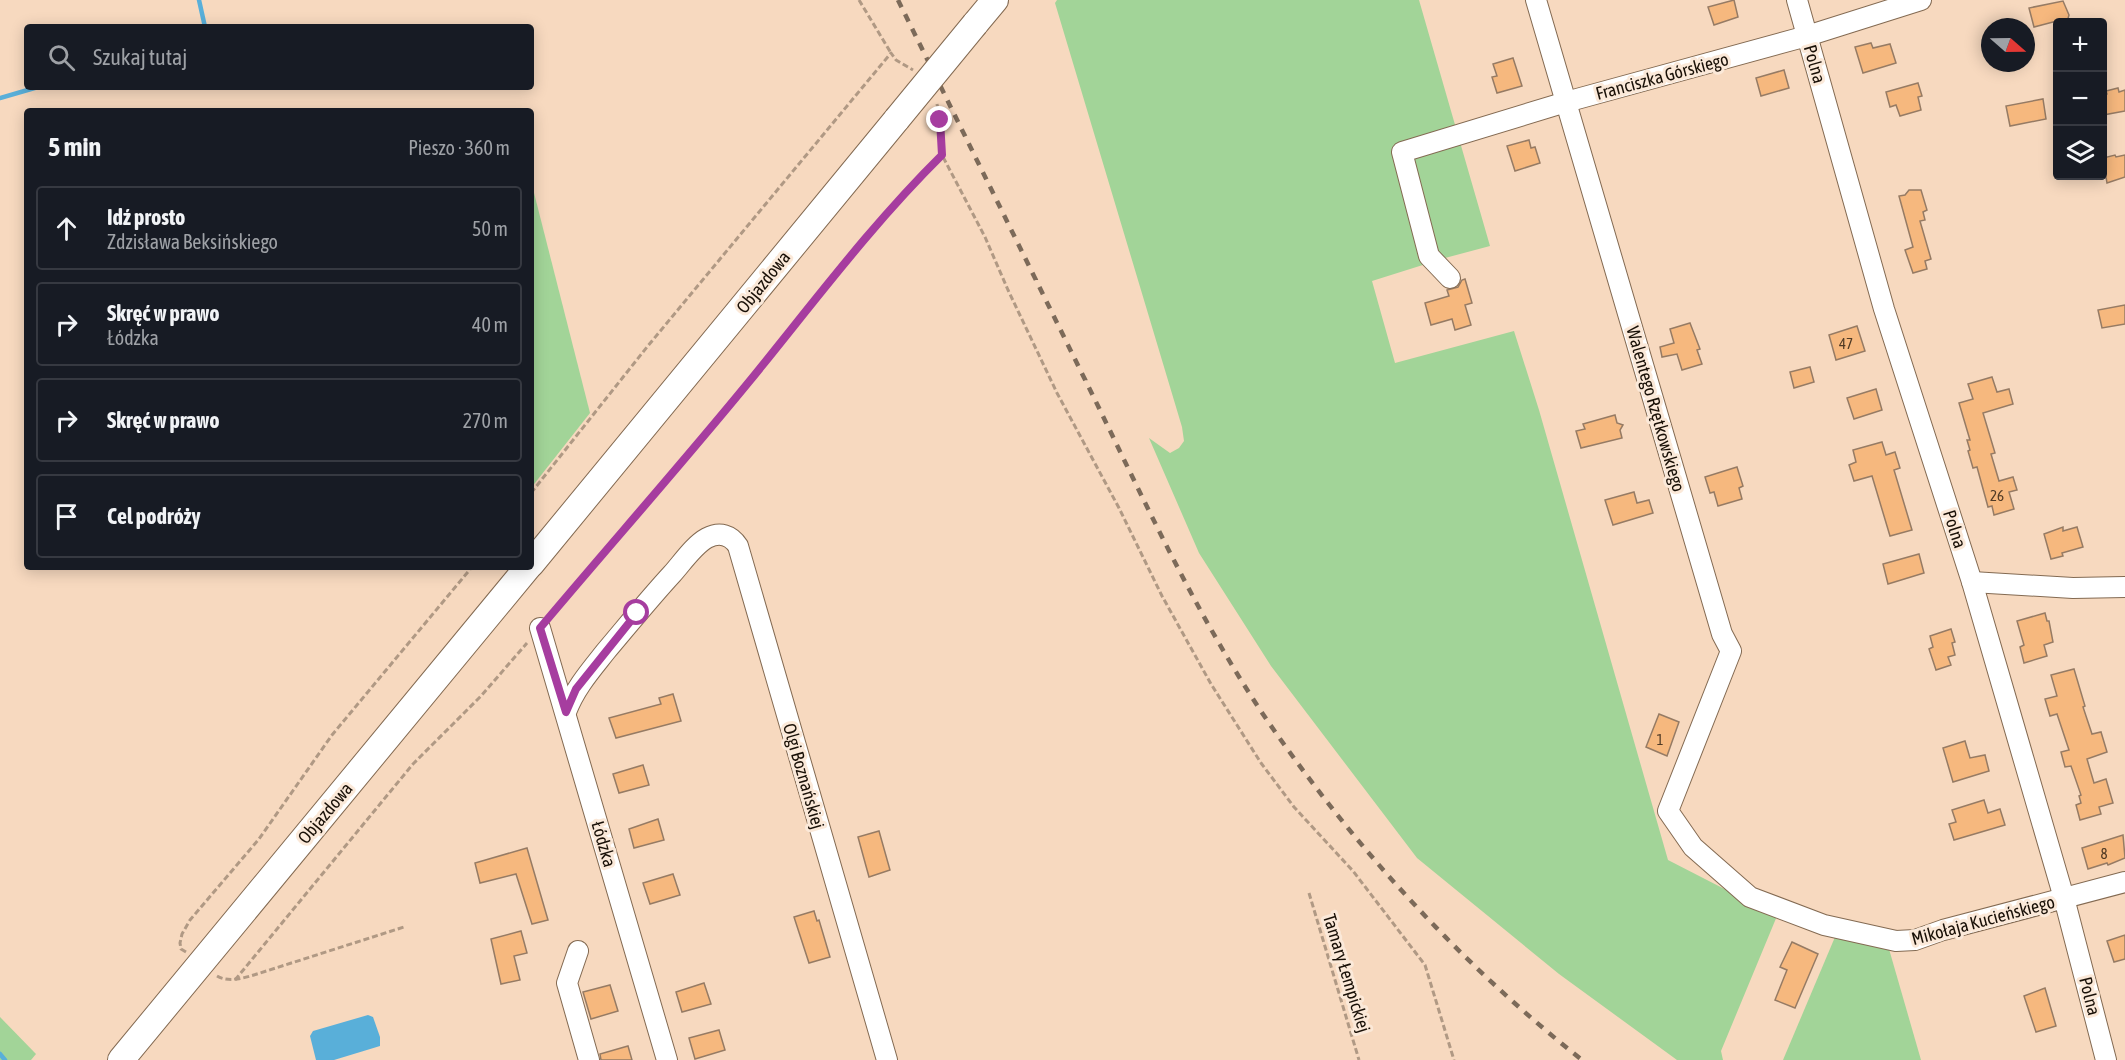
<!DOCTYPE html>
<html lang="pl">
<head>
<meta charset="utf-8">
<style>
  :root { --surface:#171b24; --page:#20242c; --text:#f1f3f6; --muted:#9ea1a6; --line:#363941 }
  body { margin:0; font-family:"Asap Condensed",sans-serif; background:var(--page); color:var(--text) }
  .controls { position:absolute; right:18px; top:18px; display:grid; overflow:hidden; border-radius:6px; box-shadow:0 3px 15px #0003 }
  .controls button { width:54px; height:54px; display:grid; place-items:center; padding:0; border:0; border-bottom:2px solid var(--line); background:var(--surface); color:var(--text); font:30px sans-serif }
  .compass { position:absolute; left:1981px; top:18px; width:54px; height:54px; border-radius:50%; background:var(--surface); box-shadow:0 3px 15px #0003; rotate:110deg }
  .stop { position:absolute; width:18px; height:18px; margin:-14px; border:4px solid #a63d9f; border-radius:50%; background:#fff }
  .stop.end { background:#a63d9f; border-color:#fff; box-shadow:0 2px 6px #0008 }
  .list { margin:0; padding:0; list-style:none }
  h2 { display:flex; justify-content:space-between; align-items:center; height:78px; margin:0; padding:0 24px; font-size:26px }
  h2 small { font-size:20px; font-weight:400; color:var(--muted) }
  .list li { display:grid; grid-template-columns:39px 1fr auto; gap:18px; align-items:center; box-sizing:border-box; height:84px; margin:0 12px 12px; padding:0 12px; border:2px solid var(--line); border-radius:6px }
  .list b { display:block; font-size:22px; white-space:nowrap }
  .list p { margin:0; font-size:20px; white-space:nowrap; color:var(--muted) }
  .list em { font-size:20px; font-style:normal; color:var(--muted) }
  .icon { flex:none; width:33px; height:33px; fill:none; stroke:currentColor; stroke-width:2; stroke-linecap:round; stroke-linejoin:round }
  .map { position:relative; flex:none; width:2125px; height:1060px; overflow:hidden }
  .search { position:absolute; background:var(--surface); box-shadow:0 3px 15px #0003; left:24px; top:24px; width:510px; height:66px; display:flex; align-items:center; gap:15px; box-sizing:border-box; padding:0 21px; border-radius:6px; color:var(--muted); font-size:22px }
  .panel { position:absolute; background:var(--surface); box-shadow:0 3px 15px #0003; left:24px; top:108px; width:510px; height:462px; border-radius:6px }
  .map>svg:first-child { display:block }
  .green { fill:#a2d498 }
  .water { fill:#59afd9 }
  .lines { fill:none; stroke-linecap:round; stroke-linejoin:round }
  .stream { stroke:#59afd9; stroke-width:4.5 }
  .building { fill:#f6b87e; stroke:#967b64; stroke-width:1.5 }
  .minor-casing { stroke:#836a52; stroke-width:22 }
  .major-casing { stroke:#836a52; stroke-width:28 }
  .path { stroke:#b09984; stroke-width:3; stroke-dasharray:6 3; stroke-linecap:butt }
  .minor { stroke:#fff; stroke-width:20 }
  .major { stroke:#fff; stroke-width:26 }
  .rail { stroke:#7c6a59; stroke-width:4.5; stroke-dasharray:8 8; stroke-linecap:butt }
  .major-bridge-casing { stroke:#836a52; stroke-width:28; stroke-linecap:butt }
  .major-bridge { stroke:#fff; stroke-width:26 }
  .route { stroke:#a63d9f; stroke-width:8 }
  .labels { text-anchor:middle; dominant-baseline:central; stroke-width:6; stroke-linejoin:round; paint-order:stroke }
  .number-label { font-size:15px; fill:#503a25 }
  .street-label { font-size:18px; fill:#191007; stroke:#fbe9d9 }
</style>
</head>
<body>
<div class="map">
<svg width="2125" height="1060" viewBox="0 0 2125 1060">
  <rect width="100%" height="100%" fill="#f7d9bf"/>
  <g class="green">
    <polygon points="1057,0 1419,0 1490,246 1445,258 1372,281 1395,363 1514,331 1539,410 1668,860 1777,916 1721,1051 1723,1060 1677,1060 1559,974 1417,858 1271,666 1199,553 1149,438 1170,453 1179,448 1184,441 1182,427 1055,3"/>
    <polygon points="531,181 590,413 531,488"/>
    <polygon points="1835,937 1889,949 1921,1060 1783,1060"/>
    <polygon points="0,1017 36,1054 31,1060 0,1060"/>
  </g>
  <polygon class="water" points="368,1015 373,1017 380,1037 380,1046 334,1060 316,1060 310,1036 313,1031"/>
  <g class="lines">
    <g class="stream">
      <polyline points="199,0 205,27"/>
      <polyline points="0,98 38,87"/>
      <polyline points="0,1054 5,1060"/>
    </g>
  </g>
  <g class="building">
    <polygon points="1734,0 1738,17 1714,25 1708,7"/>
    <polygon points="2063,1 2069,15 2067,22 2053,22 2034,27 2029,8"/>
    <polygon points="1871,43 1873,48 1890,44 1896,63 1863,73 1855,47"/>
    <polygon points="1513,58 1522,86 1497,93 1492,77 1497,76 1493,64"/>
    <polygon points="1784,70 1789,88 1761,96 1756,78"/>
    <polygon points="1918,83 1922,96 1918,97 1921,110 1900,116 1896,105 1890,107 1886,92"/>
    <polygon points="2118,88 2119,92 2125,90 2125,111 2103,115 2103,95 2107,94 2106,91"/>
    <polygon points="2043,99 2046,119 2010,126 2006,106"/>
    <polygon points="1529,140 1531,148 1535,147 1540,163 1515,171 1507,146"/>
    <polygon points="2115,155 2116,157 2125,155 2125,177 2107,183 2106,177 2103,178 2103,158"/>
    <polygon points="1909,190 1921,190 1927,210 1923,212 1925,220 1920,221 1931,259 1925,261 1927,269 1913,273 1905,250 1913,247 1899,196 1905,195"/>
    <polygon points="1465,279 1472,303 1465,305 1471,325 1455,330 1452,319 1431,325 1425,303 1449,296 1447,290 1458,287 1462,280"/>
    <polygon points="2125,305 2125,324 2102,328 2098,310"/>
    <polygon points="1690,323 1700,349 1697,350 1702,364 1682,370 1677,354 1662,357 1660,347 1674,343 1670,329"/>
    <polygon points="1857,326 1865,351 1836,360 1829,335"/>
    <polygon points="1810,367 1814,382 1794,388 1790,372"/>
    <polygon points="1992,377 1997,392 2009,389 2013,404 1983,413 1995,453 1991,454 1999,481 2013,477 2017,490 2009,492 2014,509 1994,515 1992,506 1988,507 1977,467 1973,468 1968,451 1970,450 1967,440 1970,440 1959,403 1973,399 1968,384"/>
    <polygon points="1876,389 1882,410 1854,419 1847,398"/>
    <polygon points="1615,415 1617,423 1623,425 1620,430 1622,438 1581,448 1576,431 1585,429 1583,424"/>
    <polygon points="1882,442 1886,455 1895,452 1900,468 1894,470 1912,530 1890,536 1872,476 1854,481 1849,465 1856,462 1853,450"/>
    <polygon points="1737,467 1743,486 1739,488 1742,499 1718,506 1714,492 1710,493 1705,477"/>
    <polygon points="1634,492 1637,503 1649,500 1653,513 1613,525 1605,500"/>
    <polygon points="2063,527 2063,531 2077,527 2083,547 2062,553 2063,556 2051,559 2044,534"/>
    <polygon points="1919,554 1924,573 1888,584 1883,564"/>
    <polygon points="2045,613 2047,621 2049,621 2053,642 2044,645 2047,656 2024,663 2020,647 2024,645 2017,621"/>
    <polygon points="1951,629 1955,642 1952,643 1955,655 1948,657 1951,665 1936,670 1929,649 1933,647 1930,636"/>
    <polygon points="2074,669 2085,706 2083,707 2092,734 2101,732 2107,752 2087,759 2094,783 2106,779 2113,803 2099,807 2101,814 2080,820 2076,805 2081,803 2079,796 2081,795 2071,766 2065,767 2061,752 2069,750 2057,714 2050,716 2045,699 2057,696 2051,675"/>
    <polygon points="673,694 681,721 616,738 609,718 661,704 659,698"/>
    <polygon points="1659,714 1679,722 1667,756 1646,747"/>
    <polygon points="1965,741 1970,758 1985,755 1989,771 1953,782 1943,748"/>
    <polygon points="643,765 649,785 619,793 613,774"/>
    <polygon points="1984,800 1988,813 2000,809 2005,825 1954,840 1949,824 1956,822 1952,810"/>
    <polygon points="658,819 664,840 634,848 629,829"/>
    <polygon points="879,831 890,870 869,877 858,837"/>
    <polygon points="2123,835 2125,858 2108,865 2107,863 2088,869 2082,848"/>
    <polygon points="527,848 548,920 532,924 516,874 480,883 475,863"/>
    <polygon points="673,874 680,895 650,904 643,883"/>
    <polygon points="814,911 817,921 819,920 830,957 809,963 794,917"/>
    <polygon points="521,931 527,953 514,956 520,980 501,984 491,939"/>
    <polygon points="2125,935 2125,959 2114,962 2107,941"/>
    <polygon points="1792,942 1818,954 1795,1008 1775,1000 1787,970 1780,967"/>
    <polygon points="704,983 711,1004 682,1012 676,992"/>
    <polygon points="610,985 618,1011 591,1019 583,992"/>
    <polygon points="2045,988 2056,1026 2036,1032 2024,996"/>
    <polygon points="719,1030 725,1050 695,1059 689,1038"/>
    <polygon points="628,1046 632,1060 601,1060 600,1054"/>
  </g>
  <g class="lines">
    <defs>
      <g id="minor">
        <polyline points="1536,0 1722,634 1731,651 1668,811 1693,847 1750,897 1824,925 1896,941 1915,940 1943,930 2125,882"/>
        <polyline points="1797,0 1884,309 1972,582 2064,898 2106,1060"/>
        <polyline points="1450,278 1429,256 1402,152 1566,102 1807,36 1921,0"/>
        <polyline points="1972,582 2073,588 2125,587"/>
        <polyline points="540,628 667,1060"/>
        <path d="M566 712C575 688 591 670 606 651 628 625 649 599 672 574 682 563 694 545 707 538 720 531 731 535 738 546L887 1060"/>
        <polyline points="578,951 567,983 589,1060"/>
      </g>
      <g id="major">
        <polyline points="975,24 995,0"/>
        <polyline points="531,564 897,119"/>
        <polyline points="121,1060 528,567"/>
      </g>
    </defs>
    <use href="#minor" class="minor-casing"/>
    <use href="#major" class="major-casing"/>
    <g class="path">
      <polyline points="859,0 891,53"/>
      <polyline points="937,104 943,137 942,155 985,237 1008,290 1057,393 1119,508 1162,596 1211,684 1261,763 1294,807 1353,871 1425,965 1454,1060"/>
      <polyline points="531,493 647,347 891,53 896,60 913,70"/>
      <path d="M551 615C618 535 687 457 753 376 815 301 873 223 942 155"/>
      <polyline points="1309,893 1359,1060"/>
      <polyline points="186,952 181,949 180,943 182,934 190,920 259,839 332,735 472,567"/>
      <path d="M217 976C229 983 244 978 257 974L404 927"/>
      <polyline points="235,980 413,764 481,696 527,643"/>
    </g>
    <use href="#minor" class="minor"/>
    <use href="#major" class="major"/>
    <path class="rail" d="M898 0C965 136 1032 272 1099 408 1151 515 1202 625 1269 723 1357 850 1461 964 1582 1060"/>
    <defs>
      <polyline id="major-bridge" points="897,119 975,24"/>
    </defs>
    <use href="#major-bridge" class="major-bridge-casing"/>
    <use href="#major-bridge" class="major-bridge"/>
  </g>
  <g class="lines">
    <path class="route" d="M637 613 576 689 566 712 540 628C609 546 680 466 748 383 811 306 871 225 942 155L940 120"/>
  </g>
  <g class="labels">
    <g class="number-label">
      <text x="1846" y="343">47</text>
      <text x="1997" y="495">26</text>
      <text x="1660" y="739">1</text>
      <text x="2104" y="853">8</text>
    </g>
    <g class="street-label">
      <text transform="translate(1815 64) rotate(74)">Polna</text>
      <text transform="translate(1662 76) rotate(-15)">Franciszka Górskiego</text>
      <text transform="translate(763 282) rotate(-51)">Objazdowa</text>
      <text transform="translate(1656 409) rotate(74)">Walentego Rzętkowskiego</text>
      <text transform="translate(1955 529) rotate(72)">Polna</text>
      <text transform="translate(804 776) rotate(74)">Olgi Boznańskiej</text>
      <text transform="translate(325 813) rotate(-50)">Objazdowa</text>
      <text transform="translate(604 844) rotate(74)">Łódzka</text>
      <text transform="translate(1983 920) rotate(-15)">Mikołaja Kucieńskiego</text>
      <text transform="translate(1347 973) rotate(73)">Tamary Łempickiej</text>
      <text transform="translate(2090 996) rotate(76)">Polna</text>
    </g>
  </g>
</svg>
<div class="controls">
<button>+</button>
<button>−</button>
<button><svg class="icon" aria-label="layers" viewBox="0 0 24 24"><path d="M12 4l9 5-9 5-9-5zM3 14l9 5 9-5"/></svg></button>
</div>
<svg class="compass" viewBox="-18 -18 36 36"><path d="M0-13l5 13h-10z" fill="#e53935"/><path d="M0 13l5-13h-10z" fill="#9ea1a6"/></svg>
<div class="stop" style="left:637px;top:613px"></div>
<div class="stop end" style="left:940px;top:120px"></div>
<div class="search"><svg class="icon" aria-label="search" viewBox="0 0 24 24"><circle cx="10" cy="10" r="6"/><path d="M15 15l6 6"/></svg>Szukaj tutaj</div>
<section class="panel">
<h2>5 min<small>Pieszo · 360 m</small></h2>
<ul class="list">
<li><svg class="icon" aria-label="ahead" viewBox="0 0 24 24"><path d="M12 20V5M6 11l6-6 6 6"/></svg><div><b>Idź prosto</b><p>Zdzisława Beksińskiego</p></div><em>50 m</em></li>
<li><svg class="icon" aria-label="right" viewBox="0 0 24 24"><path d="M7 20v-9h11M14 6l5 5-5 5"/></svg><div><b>Skręć w prawo</b><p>Łódzka</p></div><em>40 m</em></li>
<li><svg class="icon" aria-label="right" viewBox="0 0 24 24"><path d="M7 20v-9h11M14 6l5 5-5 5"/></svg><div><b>Skręć w prawo</b></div><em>270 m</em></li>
<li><svg class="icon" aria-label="arrive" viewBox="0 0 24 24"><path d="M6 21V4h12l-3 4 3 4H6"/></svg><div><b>Cel podróży</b></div></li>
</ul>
</section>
</div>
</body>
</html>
